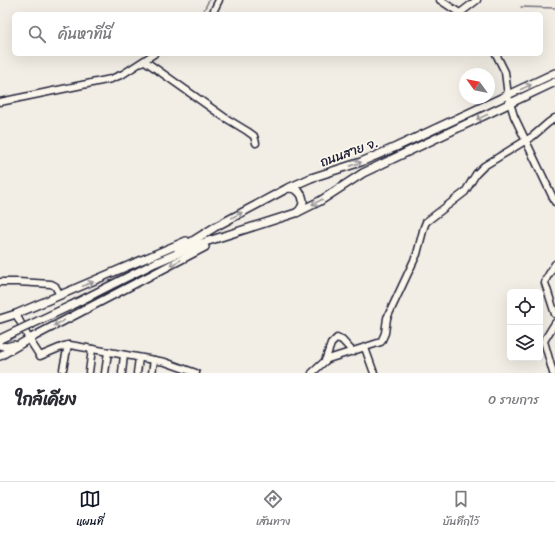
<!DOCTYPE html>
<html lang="th">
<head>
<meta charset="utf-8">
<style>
  :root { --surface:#fff; --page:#f7f7f7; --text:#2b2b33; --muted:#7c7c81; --line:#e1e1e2; --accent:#111827 }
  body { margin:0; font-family:Sriracha,"Playpen Sans Thai",sans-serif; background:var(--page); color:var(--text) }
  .controls { position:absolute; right:12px; bottom:12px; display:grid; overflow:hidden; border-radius:6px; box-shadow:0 4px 16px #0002 }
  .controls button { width:36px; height:36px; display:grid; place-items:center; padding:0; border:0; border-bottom:1px solid var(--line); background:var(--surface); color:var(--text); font:20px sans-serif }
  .compass { position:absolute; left:459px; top:68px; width:36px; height:36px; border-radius:50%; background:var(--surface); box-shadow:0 4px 16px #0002; rotate:303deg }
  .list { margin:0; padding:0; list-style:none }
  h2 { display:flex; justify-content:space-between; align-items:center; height:52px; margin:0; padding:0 16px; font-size:17px }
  h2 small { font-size:13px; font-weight:400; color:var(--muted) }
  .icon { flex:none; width:22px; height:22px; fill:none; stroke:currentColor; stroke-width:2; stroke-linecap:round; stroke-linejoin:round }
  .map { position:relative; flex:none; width:555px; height:373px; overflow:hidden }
  .search { position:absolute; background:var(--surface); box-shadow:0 4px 16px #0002; left:12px; right:12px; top:12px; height:44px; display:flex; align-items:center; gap:10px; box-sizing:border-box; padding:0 14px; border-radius:6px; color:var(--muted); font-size:15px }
  .sheet { height:108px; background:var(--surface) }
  nav { display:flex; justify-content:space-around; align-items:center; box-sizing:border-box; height:56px; border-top:1px solid var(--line); background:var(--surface); font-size:11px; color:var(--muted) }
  nav a { display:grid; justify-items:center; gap:2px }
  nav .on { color:var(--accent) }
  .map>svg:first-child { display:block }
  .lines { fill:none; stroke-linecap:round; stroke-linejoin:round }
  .stream { stroke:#76747f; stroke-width:1.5 }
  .minor-casing { stroke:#22223b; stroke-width:9 }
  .major-casing { stroke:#22223b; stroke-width:10 }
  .minor { stroke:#fbf7ec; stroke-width:6 }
  .major { stroke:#fbf7ec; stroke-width:7 }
  .major-bridge-casing { stroke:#22223b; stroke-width:10; stroke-linecap:butt }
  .major-bridge { stroke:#fbf7ec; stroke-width:7 }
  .oneway { stroke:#99979c }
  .labels { text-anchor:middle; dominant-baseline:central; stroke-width:3.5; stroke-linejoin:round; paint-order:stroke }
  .street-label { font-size:13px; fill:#22223b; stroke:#fbf7ec }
</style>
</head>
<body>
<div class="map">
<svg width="555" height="373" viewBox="0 0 555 373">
  <rect width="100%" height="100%" fill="#f2eee5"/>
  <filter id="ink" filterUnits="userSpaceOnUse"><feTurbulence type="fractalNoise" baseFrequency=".025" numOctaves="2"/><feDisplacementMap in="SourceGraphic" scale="8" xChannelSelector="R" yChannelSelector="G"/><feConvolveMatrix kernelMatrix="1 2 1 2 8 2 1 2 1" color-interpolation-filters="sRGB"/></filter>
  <g filter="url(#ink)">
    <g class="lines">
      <g class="stream">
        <polyline points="521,7 555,8"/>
        <polyline points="202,14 209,0"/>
      </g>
      <defs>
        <g id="minor">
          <polyline points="440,0 461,14"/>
          <polyline points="460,13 477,0"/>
          <polyline points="212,14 219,0"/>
          <polyline points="496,54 505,72 508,96 514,116 555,202"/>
          <polyline points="145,61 224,117 247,131 254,136 256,143"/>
          <polyline points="0,102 111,79 123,74 154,54"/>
          <polyline points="555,264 546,279 545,283 555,314"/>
          <polyline points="0,282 18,282 51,284 55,286 60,295"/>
          <polyline points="16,314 29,339 40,356 64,346 70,345 165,362 196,373"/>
          <polyline points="365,348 374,373"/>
          <polyline points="325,361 331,344 337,338 342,340 353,352"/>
          <polyline points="63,369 68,345"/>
          <polyline points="89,372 92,349"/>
          <polyline points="105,373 108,352"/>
          <polyline points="122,373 124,355"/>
          <polyline points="137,373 139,358"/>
          <polyline points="152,373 154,360"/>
          <polyline points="312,373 325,361 328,359 381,342 385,333 387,318 417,254 424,227 426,222 465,192 476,174 484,166 533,136 548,123 555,118"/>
          <polyline points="553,373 544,341 555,323"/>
        </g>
        <g id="major">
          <path d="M288 188C302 188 308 202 298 212"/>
          <polyline points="178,250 215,227 286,189 311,178 361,162 396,147 555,73"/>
          <polyline points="70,306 155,263 202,243 296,213 320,201 363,173 555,82"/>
          <polyline points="0,319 16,314 186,241"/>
          <polyline points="0,345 6,347 14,345"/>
          <polyline points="0,356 29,339 205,247"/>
        </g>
      </defs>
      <use href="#minor" class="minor-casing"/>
      <use href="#major" class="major-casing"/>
      <use href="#minor" class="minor"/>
      <use href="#major" class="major"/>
      <defs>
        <polyline id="major-bridge" points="0,339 70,306"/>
      </defs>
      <use href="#major-bridge" class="major-bridge-casing"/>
      <use href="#major-bridge" class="major-bridge"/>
    </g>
    <defs><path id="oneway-shaft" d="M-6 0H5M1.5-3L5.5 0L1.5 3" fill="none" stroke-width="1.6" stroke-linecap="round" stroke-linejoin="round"/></defs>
    <g class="oneway">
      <use href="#oneway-shaft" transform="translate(526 87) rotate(-25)"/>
      <use href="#oneway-shaft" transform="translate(482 117) rotate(155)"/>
      <use href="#oneway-shaft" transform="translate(356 164) rotate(-19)"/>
      <use href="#oneway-shaft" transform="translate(317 202) rotate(152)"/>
      <use href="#oneway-shaft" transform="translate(237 215) rotate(-28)"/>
      <use href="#oneway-shaft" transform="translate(175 263) rotate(152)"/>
      <use href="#oneway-shaft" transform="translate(88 284) rotate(-23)"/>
      <use href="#oneway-shaft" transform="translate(59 323) rotate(153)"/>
    </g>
  </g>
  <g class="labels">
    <g class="street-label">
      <text transform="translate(349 152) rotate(-20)">ถนนสาย จ.</text>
    </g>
  </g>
</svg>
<div class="controls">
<button><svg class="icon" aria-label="locate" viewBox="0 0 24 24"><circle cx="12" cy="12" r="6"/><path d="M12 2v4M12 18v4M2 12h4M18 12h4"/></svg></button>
<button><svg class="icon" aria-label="layers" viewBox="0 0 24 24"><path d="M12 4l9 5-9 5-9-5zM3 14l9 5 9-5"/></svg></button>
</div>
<svg class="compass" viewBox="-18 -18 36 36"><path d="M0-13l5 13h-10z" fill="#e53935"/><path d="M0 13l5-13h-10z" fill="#7c7c81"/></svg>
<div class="search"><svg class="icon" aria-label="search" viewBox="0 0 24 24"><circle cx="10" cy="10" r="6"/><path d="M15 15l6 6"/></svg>ค้นหาที่นี่</div>
</div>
<section class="sheet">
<h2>ใกล้เคียง<small>0 รายการ</small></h2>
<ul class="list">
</ul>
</section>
<nav>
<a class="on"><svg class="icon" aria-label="map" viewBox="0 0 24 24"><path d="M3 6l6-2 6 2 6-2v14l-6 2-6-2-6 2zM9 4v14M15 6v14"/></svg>แผนที่</a>
<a><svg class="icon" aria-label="directions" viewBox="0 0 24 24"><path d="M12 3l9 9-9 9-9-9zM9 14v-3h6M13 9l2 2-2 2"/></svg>เส้นทาง</a>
<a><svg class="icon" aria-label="saved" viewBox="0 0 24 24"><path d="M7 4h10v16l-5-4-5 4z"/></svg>บันทึกไว้</a>
</nav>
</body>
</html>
